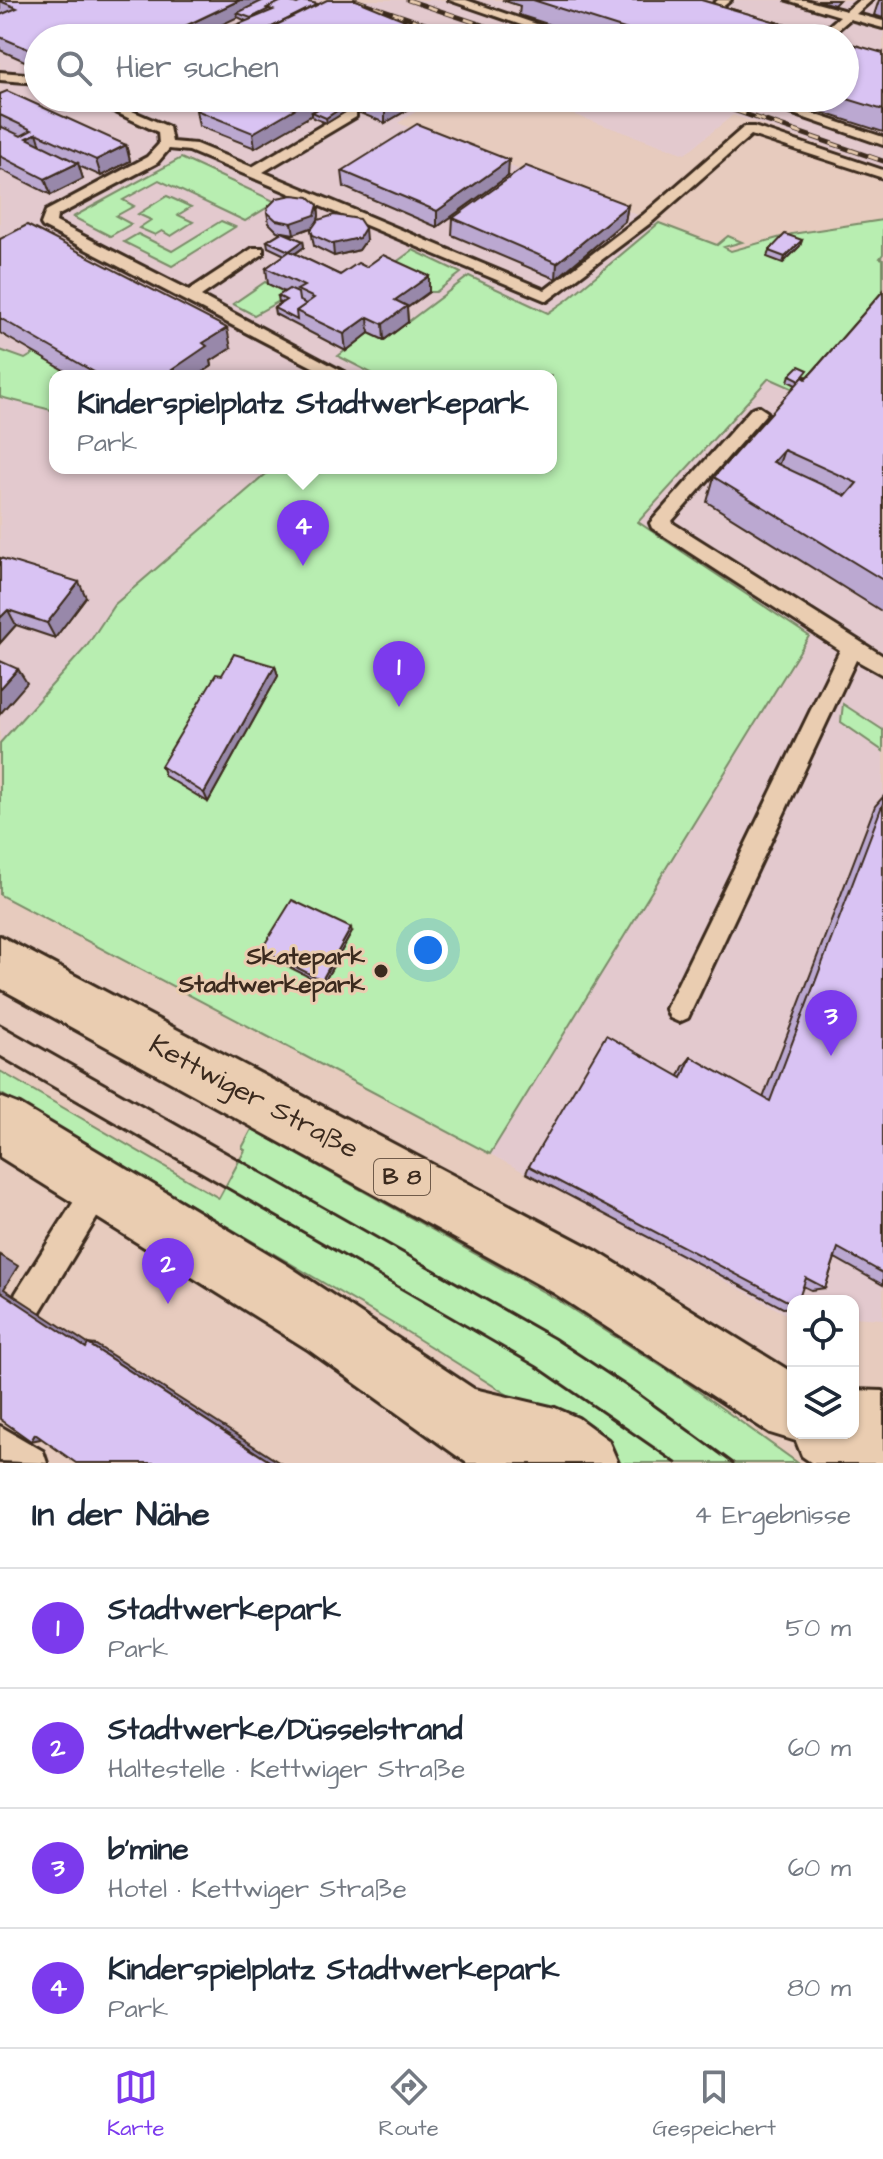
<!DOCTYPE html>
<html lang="de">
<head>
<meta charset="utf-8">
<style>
  :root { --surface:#fff; --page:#f2f2f3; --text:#1f2937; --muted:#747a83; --line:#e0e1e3; --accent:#7c3aed }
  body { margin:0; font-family:"Architects Daughter",sans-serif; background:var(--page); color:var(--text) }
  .controls { position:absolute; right:24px; bottom:24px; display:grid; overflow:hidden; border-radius:16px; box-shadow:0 2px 6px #0004 }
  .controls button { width:72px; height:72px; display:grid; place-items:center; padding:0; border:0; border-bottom:2px solid var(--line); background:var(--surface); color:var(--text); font:40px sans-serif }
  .you { position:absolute; left:428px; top:950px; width:28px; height:28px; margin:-20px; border:6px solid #fff; border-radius:50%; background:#1a73e8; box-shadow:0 0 0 12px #1a73e833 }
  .badge { display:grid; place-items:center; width:52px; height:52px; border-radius:50%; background:var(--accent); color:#fff; font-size:26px; font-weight:700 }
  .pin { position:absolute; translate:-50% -66px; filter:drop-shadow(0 2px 4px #0008) }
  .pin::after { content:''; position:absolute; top:42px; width:28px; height:24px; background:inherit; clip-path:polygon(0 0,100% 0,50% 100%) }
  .popup { position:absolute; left:49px; top:370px; width:508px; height:104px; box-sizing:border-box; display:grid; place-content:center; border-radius:16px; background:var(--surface); filter:drop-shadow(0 2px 6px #0005); font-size:26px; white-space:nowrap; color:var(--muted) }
  .popup b { font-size:30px; color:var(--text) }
  .popup::after { content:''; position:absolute; left:50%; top:100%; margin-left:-16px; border:16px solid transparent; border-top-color:var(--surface) }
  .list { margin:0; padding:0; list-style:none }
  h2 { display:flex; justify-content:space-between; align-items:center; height:104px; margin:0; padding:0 32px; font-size:34px }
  h2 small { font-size:26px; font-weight:400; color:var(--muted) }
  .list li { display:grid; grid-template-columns:52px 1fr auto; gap:24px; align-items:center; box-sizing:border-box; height:120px; padding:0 32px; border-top:2px solid var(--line) }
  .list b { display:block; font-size:30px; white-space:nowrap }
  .list p { margin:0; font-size:26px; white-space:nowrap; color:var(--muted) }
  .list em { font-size:26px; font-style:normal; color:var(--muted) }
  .icon { flex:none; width:44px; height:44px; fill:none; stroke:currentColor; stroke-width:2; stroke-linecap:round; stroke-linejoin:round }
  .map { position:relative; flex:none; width:883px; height:1463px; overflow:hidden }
  .search { position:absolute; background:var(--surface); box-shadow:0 2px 6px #0004; left:24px; right:24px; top:24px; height:88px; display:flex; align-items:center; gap:20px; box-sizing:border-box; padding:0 28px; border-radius:44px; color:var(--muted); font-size:30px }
  .sheet { height:584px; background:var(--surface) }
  nav { display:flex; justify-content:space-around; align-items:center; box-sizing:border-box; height:112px; border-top:2px solid var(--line); background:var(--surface); font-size:22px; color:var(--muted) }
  nav a { display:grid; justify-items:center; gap:4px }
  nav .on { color:var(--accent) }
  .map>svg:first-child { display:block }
  .built { fill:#e3c9ce }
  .green { fill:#b8eeb1; stroke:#7a8c68; stroke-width:2 }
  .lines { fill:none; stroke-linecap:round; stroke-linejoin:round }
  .lane-casing { stroke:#3b2a1e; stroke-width:6 }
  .secondary-casing { stroke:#3b2a1e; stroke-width:6 }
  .primary-casing { stroke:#3b2a1e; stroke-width:6 }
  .lane { fill:#eacdb1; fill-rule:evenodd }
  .secondary { fill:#eacdb1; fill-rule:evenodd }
  .primary { fill:#eacdb1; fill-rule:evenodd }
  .tram { stroke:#3b2a1e; stroke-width:3 }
  .rail-casing { stroke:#3b2a1e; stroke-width:5 }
  .rail { stroke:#eacdb1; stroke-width:3; stroke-dasharray:10; stroke-linecap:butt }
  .wall { fill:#bba8d1; stroke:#3b2a1e; stroke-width:2 }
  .shaded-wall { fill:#9888aa; stroke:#3b2a1e; stroke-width:2 }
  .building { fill:#d9c3f3; stroke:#3b2a1e; stroke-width:2; fill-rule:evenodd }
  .poi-dot { fill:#3b2a1e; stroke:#eacdb1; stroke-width:3 }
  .labels { text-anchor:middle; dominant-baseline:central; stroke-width:6; stroke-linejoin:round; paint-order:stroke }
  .shield { fill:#eacdb1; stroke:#705b4a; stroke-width:2 }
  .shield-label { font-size:22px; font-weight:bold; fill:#3b2a1e }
  .poi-label { font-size:24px; font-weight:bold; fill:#3b2a1e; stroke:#eacdb1; text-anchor:end }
  .near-street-label { font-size:28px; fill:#3b2a1e; stroke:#eacdb1 }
</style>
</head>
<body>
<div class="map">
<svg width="883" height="1463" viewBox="0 0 883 1463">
  <rect width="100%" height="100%" fill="#e7cbbe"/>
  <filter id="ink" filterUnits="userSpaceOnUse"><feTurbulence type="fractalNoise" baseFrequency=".0125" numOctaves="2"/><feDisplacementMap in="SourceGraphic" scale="16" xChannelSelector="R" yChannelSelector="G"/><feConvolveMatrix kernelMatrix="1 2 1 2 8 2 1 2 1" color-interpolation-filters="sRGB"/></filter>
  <g filter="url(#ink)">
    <g class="built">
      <polygon points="0,0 883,0 883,167 733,115 685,154 527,98 845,98 845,38 38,38 38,98 437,98 398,123 659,223 567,300 441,376 55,376 55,468 273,468 114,605 87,646 0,743"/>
      <polygon points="883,254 883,1319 853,1317 853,1301 793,1301 793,1314 786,1314 490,1154 809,636 638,523"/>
    </g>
    <g class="green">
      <polygon points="181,158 276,202 245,221 159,180 123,200 134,206 116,216 131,224 110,236 73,217"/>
      <polygon points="167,196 191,207 178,215 193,222 171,236 162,231 155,235 139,228 151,220 138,214"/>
      <polygon points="883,220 883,254 880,258 883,259 883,304 805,394 769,378 638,522 809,636 490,1154 0,895 0,743 87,646 114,605 273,468 551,468 551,376 377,376 338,356 369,333 384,340 469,276 548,313 567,300 659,223 717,245 728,236 742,242 724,247 731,251 792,234"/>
      <polygon points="221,221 235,227 172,266 124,242 138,234 172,251"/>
      <polygon points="413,250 461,273 436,292 429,292 384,271"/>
      <polygon points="265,282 290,295 254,315 233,304"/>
      <polygon points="0,350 25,359 35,353 73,376 55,376 55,411 0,397"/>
      <polygon points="843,704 883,730 883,751 841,722"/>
      <polygon points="0,1071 219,1198 245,1150 242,1148 252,1129 556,1299 681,1379 798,1463 608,1463 519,1402 407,1332 0,1093"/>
    </g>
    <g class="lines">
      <defs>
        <g id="lane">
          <polygon points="449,0 466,0 577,38 559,38"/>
          <polygon points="718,0 731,0 715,13 707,13 707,9"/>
          <polygon points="787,0 805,0 846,11 859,0 872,0 856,14 883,21 883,28 850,19 828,38 815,38 840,16"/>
          <polygon points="0,72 38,75 38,83 0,80"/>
          <polygon points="86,98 102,98 169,127 172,142 196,144 252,167 346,111 356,111 356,117 263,172 545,290 643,215 744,127 754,127 883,170 883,178 751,135 653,221 547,301 189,151 169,149 157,163 57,216 56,222 189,290 253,248 263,248 263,254 201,296 351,376 330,376 43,227 41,224 46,211 147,157 159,144 158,132"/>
          <polygon points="747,98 766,98 883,137 883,145"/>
          <polygon points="758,406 767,412 764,416 671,522 883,656 883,675 856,660 688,1018 679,1022 670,1018 666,1009 670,1000 840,650 652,528 650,523 752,408"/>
          <polygon points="100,1172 110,1176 114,1186 110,1196 38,1315 27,1319 16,1315 12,1304 16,1293 90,1176"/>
          <polygon points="0,1426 43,1451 47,1463 0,1461"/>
        </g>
        <polygon id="secondary" points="853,1390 883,1391 883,1455 853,1454 830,1445 825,1433 853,1433"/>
        <g id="primary">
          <polygon points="0,936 596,1251 793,1373 793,1433 853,1433 853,1414 883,1435 883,1463 812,1463 802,1456 796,1441 770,1433 554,1293 0,988"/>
          <polygon points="0,1097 20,1105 287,1265 474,1389 555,1408 578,1418 608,1440 618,1463 467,1463 309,1350 0,1157"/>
        </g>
      </defs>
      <use href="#lane" class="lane-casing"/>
      <use href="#secondary" class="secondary-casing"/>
      <use href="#primary" class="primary-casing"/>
      <use href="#lane" class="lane"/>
      <use href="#secondary" class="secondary"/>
      <use href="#primary" class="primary"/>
      <g class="tram">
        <polyline points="0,1024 554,1338 636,1392 733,1463"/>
        <polyline points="0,1057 537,1367 676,1463"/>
      </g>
      <defs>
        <g id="rail">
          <polyline points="355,0 449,32"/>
          <polyline points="408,0 521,38"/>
          <polyline points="698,98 883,161"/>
        </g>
      </defs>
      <use href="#rail" class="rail-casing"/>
      <use href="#rail" class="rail"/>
    </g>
    <g class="wall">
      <polygon points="0,0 292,2 405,20 406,38 208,38 208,37 246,21 238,17 38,38 38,67 0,50 0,15 1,15 0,14"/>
      <polygon points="502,0 701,0 831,38 592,38 519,15 520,6"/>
      <polygon points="817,0 839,0 834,5"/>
      <polygon points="879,0 883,0 883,18 874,15"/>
      <polygon points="883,53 883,132 777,98 845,98"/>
      <polygon points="0,94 126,145 130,161 101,176 79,166 83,179 51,195 2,170 0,171"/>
      <polygon points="196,98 428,98 385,123 345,107 345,112 327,123 313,118 312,115 255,148 199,126 196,110"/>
      <polygon points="342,171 508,176 437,227 344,187"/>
      <polygon points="318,205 319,216 318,220 366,240 359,250 334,256 314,246 311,230 313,227 294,234 283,232 303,241 304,247 295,254 340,275 366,267 429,276 429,292 407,308 408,322 384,340 369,333 346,351 275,314 274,308 281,303 279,302 278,296 285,292 268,284 266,268 285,255 268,247 267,241 281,232 277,231 269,223 267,212"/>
      <polygon points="628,205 625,221 556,279 452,235 453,218"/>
      <polygon points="0,239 231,348 211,361 212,366 197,376 74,376 0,333"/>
      <polygon points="802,240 800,246 783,263 767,257 769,251"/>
      <polygon points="883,291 883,612 707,502 714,477 796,385 788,381 790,375 806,376 804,378 806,379"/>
      <polygon points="0,558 86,597 55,638 16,625 0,643"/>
      <polygon points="275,666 278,676 208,802 165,776 161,766 222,675"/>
      <polygon points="883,797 883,1285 835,1258 825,1288 811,1290 803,1286 793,1301 793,1307 783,1308 526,1173 529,1166 679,1076 683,1067 691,1057 763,1098 875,806"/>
      <polygon points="352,932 323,984 263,954 261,950"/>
    </g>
    <g class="shaded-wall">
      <polygon points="240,0 273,0 237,13 238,17 194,38 160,38"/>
      <polygon points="405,20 406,38 391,38 392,29"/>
      <polygon points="313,98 328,98 329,106 312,112 312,115 255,148 253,133"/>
      <polygon points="401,98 428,98 385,123 385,108"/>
      <polygon points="344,106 345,112 327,123 326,118"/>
      <polygon points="37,133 42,149 27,138"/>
      <polygon points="126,145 130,161 101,176 96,160"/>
      <polygon points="509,160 508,176 437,227 437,211"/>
      <polygon points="78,163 83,179 51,195 45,179"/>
      <polygon points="318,205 319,216 316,226 294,234 292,223"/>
      <polygon points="628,205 625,221 556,279 557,263"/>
      <polygon points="365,228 366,240 359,250 334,256 333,244"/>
      <polygon points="802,240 800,246 783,263 785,257"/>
      <polygon points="303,241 304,247 290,257 289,251"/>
      <polygon points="429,276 429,292 407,308 408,322 384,340 383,324 395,300"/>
      <polygon points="368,317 369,333 346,351 344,334"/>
      <polygon points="227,328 231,348 211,361 212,366 197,376 163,376 203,343"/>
      <polygon points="784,450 775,475 773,462"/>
      <polygon points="79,582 86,597 55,638 47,623"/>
      <polygon points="8,610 16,625 0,643 0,618"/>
      <polygon points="275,666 278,676 208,802 204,793"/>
      <polygon points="18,669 27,683 0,714 0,689"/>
      <polygon points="351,928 352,932 323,984 322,980"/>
      <polygon points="0,1255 18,1266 4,1289 94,1348 86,1348 0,1295"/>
      <polygon points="88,1344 96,1345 280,1463 272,1463"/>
      <polygon points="44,1433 40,1439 31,1441 35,1434"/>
    </g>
    <g class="building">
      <polygon points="0,0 240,0 160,38 161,38 38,38 38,51 35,52 0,37 0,15 17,8 0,1"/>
      <polygon points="264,0 284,0 267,8 269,9 251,18 237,13"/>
      <polygon points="284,0 297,4 303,1 318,4 250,38 211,38 208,37 273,10 267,8"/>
      <polygon points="327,0 356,0 405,20 392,29 401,33 391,38 250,38"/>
      <polygon points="533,0 701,0 831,38 653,38"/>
      <polygon points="845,42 883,53 883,110 844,98"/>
      <polygon points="7,91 126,145 96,160 37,133 27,138 78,163 45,179 0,156 0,126 21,136 32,130 0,115 0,94"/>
      <polygon points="196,98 313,98 253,133 196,110"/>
      <polygon points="361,98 401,98 385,108"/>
      <polygon points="333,101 344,106 326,118 312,112"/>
      <polygon points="417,124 509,160 437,211 342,171"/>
      <polygon points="526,166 628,205 557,263 453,218"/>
      <polygon points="293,195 309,197 318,205 315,215 292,223 276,220 267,212 268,207 277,198"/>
      <polygon points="334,215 359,219 365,228 359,238 333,244 313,235 311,230 318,220"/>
      <polygon points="27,225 227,328 203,343 207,346 163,376 101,376 0,318 0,239"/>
      <polygon points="282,232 303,241 289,251 267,241"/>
      <polygon points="785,234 802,240 785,257 769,251"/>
      <polygon points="290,251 340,275 358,263 366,267 383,255 429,276 395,300 407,306 383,324 368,317 344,334 296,311 314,298 297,290 304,286 266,268"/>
      <polygon points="289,289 298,293 299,300 306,304 296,311 297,320 274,308 286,300 278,296"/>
      <path d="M883 291V580L714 477 803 377 806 379 815 369ZM784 450 857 483 846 496 773 462Z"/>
      <polygon points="799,366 808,370 800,380 790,375"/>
      <polygon points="0,558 79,582 47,623 8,610 0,618"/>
      <polygon points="234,654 275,666 204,793 161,766 216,674 222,675"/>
      <polygon points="0,661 18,669 0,689"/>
      <polygon points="883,803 883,1273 838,1248 825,1288 806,1278 798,1301 793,1301 793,1304 529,1166 606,1035 682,1078 691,1057 770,1101"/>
      <polygon points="292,900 351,928 322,980 261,950"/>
      <polygon points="0,1291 86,1348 88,1344 272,1463 76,1463 35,1434 31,1441 0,1419"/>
    </g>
  </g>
  <circle class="poi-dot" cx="381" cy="971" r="8"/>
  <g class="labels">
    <rect class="shield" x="374" y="1159" width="56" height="36" rx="6"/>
    <g class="shield-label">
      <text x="402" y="1177">B 8</text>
    </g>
    <g class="poi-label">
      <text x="365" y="957">Skatepark<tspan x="365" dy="28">Stadtwerkepark</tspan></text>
    </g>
    <g class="near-street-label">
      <text transform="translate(254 1097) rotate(28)">Kettwiger Straße</text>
    </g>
  </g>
</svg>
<div class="controls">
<button><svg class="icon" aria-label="locate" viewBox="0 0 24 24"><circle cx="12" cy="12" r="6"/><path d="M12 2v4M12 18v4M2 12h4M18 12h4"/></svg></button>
<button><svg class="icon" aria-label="layers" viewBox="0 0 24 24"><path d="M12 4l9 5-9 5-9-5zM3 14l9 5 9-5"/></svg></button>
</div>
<div class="you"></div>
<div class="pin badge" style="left:399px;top:707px">1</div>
<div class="pin badge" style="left:168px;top:1304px">2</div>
<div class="pin badge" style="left:831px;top:1056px">3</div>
<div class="pin badge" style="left:303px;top:566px">4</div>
<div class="popup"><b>Kinderspielplatz Stadtwerkepark</b>Park</div>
<div class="search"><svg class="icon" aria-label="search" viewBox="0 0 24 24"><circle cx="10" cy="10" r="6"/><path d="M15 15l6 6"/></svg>Hier suchen</div>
</div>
<section class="sheet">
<h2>In der Nähe<small>4 Ergebnisse</small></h2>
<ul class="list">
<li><span class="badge">1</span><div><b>Stadtwerkepark</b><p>Park</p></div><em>50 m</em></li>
<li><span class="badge">2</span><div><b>Stadtwerke/Düsselstrand</b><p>Haltestelle · Kettwiger Straße</p></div><em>60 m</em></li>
<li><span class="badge">3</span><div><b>b'mine</b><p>Hotel · Kettwiger Straße</p></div><em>60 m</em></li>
<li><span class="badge">4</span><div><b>Kinderspielplatz Stadtwerkepark</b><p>Park</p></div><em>80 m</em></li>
</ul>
</section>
<nav>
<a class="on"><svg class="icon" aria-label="map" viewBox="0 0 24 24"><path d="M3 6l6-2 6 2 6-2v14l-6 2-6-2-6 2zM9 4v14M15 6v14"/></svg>Karte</a>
<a><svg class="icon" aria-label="directions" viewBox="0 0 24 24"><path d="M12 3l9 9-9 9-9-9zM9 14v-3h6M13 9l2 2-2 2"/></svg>Route</a>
<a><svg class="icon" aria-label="saved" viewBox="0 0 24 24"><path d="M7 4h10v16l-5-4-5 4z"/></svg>Gespeichert</a>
</nav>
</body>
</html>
